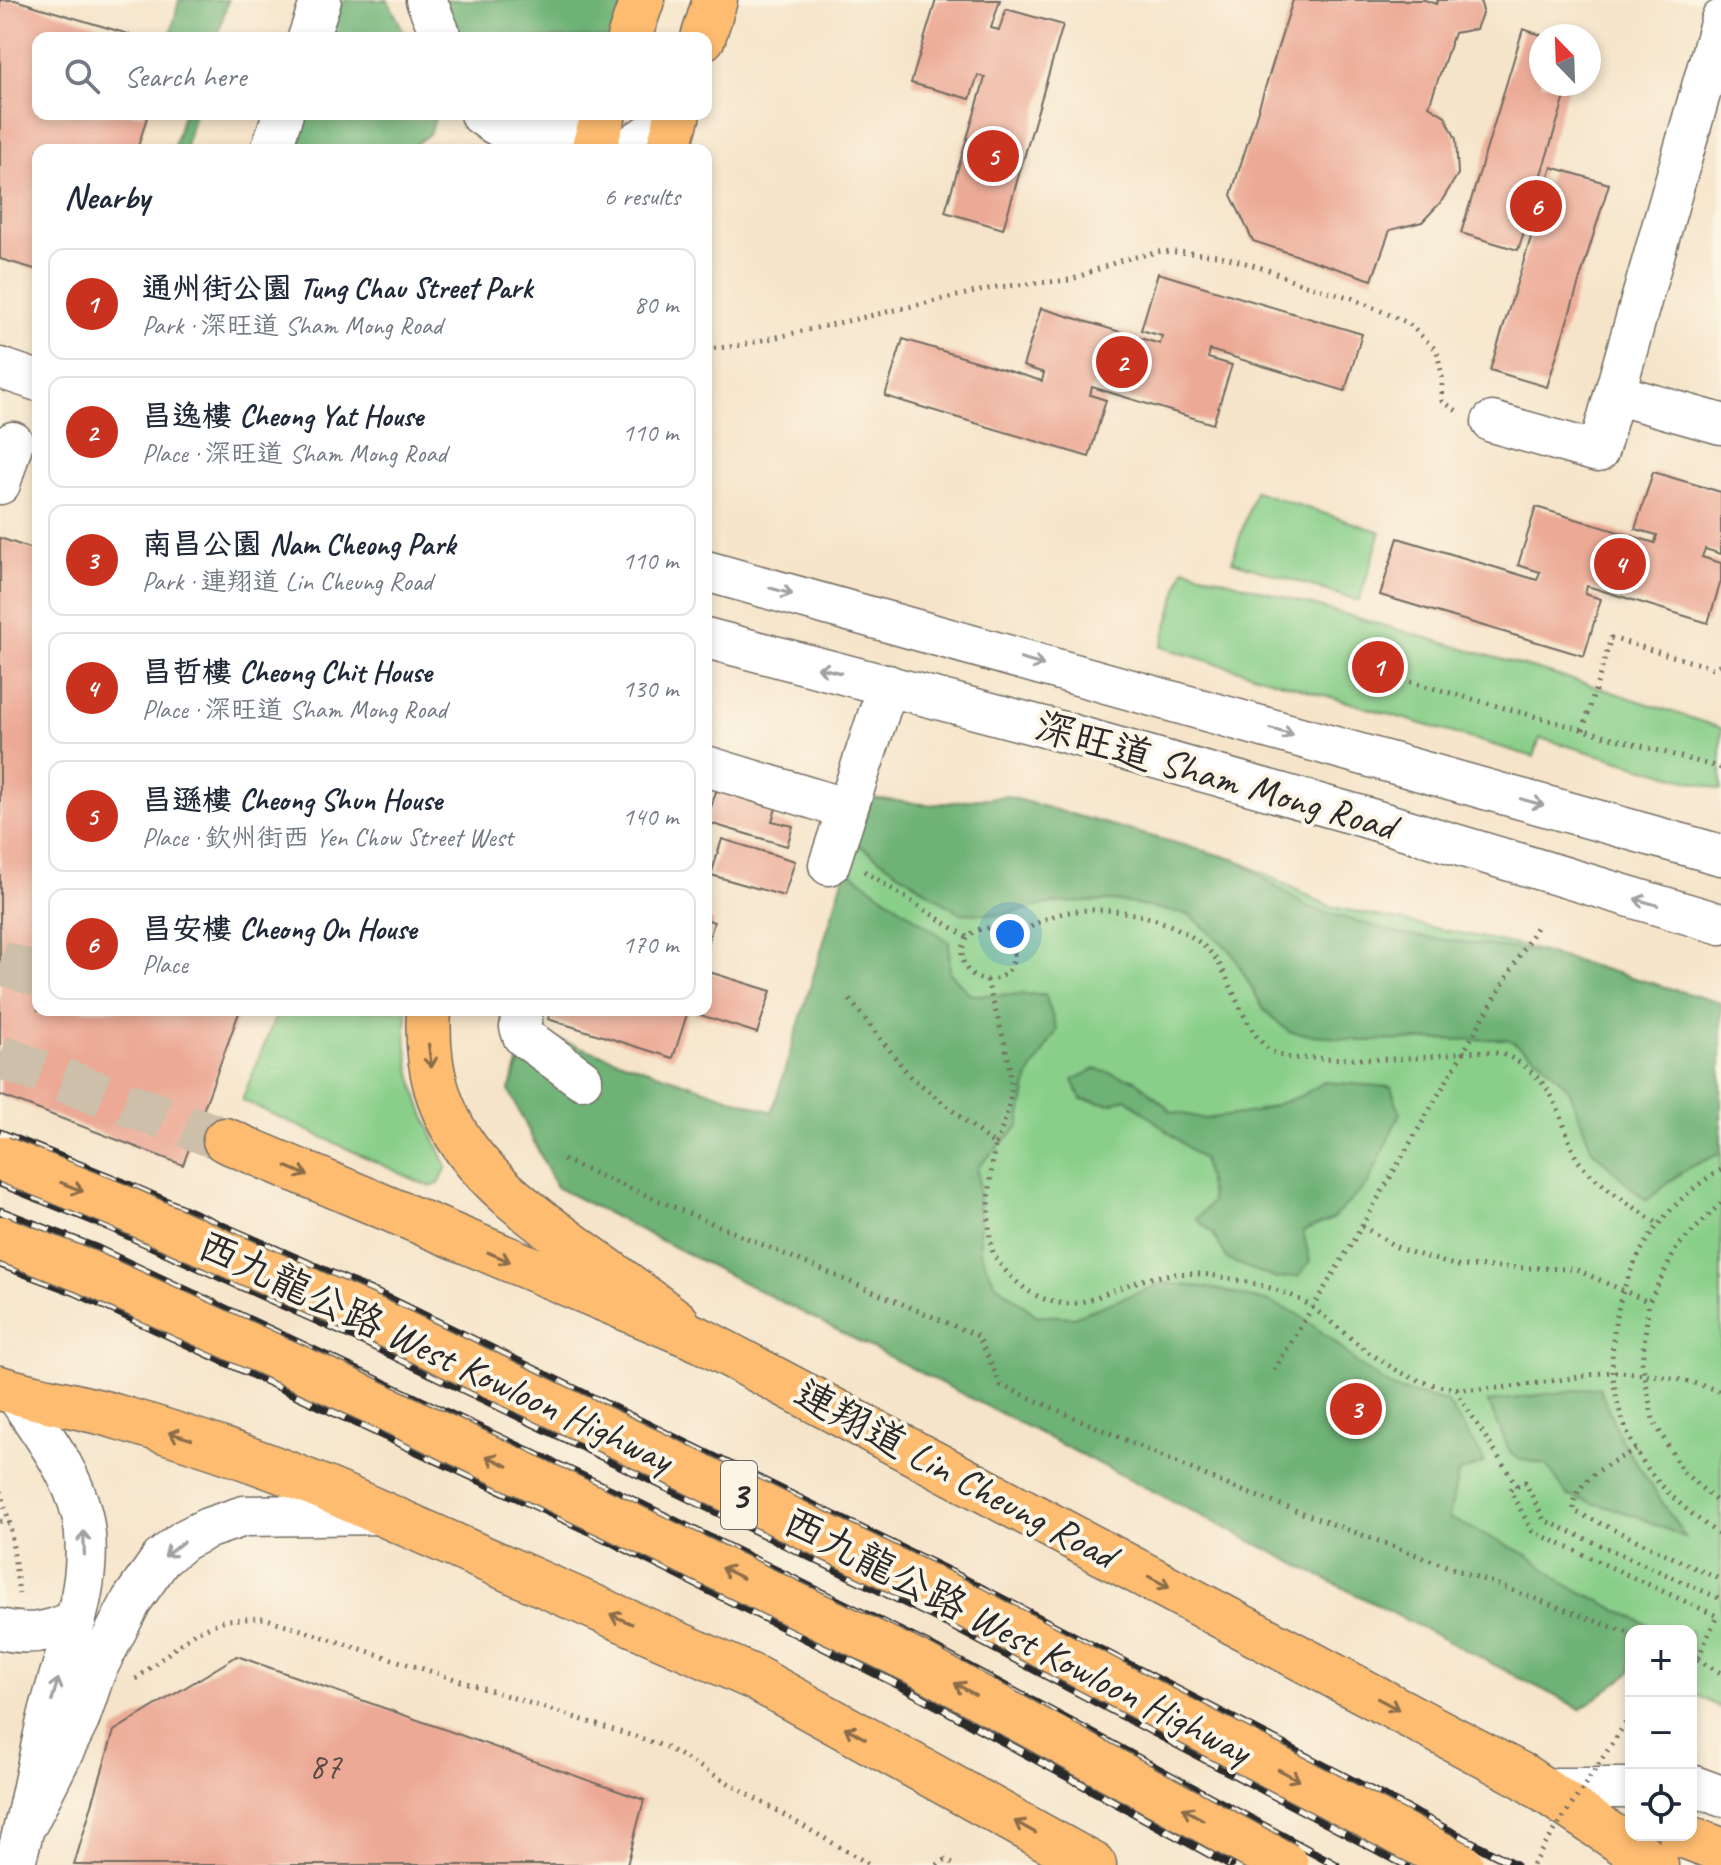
<!DOCTYPE html>
<html lang="en">
<head>
<meta charset="utf-8">
<style>
  :root { --surface:#fff; --page:#f2f2f3; --text:#1f2937; --muted:#747a83; --line:#e0e1e3; --accent:#c8321e }
  body { margin:0; font-family:Caveat,"LXGW WenKai TC",sans-serif; background:var(--page); color:var(--text) }
  .controls { position:absolute; right:24px; bottom:24px; display:grid; overflow:hidden; border-radius:16px; box-shadow:0 4px 12px #0003 }
  .controls button { width:72px; height:72px; display:grid; place-items:center; padding:0; border:0; border-bottom:2px solid var(--line); background:var(--surface); color:var(--text); font:40px sans-serif }
  .compass { position:absolute; left:1529px; top:24px; width:72px; height:72px; border-radius:50%; background:var(--surface); box-shadow:0 4px 12px #0003; rotate:337deg }
  .you { position:absolute; left:1010px; top:934px; width:28px; height:28px; margin:-20px; border:6px solid #fff; border-radius:50%; background:#1a73e8; box-shadow:0 0 0 12px #1a73e833 }
  .badge { display:grid; place-items:center; width:52px; height:52px; border-radius:50%; background:var(--accent); color:#fff; font-size:26px; font-weight:700 }
  .pin { position:absolute; translate:-50% -50%; border:4px solid #fff; box-shadow:0 2px 8px #0006 }
  .list { margin:0; padding:0; list-style:none }
  h2 { display:flex; justify-content:space-between; align-items:center; height:104px; margin:0; padding:0 32px; font-size:34px }
  h2 small { font-size:26px; font-weight:400; color:var(--muted) }
  .list li { display:grid; grid-template-columns:52px 1fr auto; gap:24px; align-items:center; box-sizing:border-box; height:112px; margin:0 16px 16px; padding:0 16px; border:2px solid var(--line); border-radius:16px }
  .list b { display:block; font-size:30px; white-space:nowrap }
  .list p { margin:0; font-size:26px; white-space:nowrap; color:var(--muted) }
  .list em { font-size:26px; font-style:normal; color:var(--muted) }
  .icon { flex:none; width:44px; height:44px; fill:none; stroke:currentColor; stroke-width:2; stroke-linecap:round; stroke-linejoin:round }
  .map { position:relative; flex:none; width:1721px; height:1865px; overflow:hidden }
  .search { position:absolute; background:var(--surface); box-shadow:0 4px 12px #0003; left:32px; top:32px; width:680px; height:88px; display:flex; align-items:center; gap:20px; box-sizing:border-box; padding:0 28px; border-radius:16px; color:var(--muted); font-size:30px }
  .panel { position:absolute; background:var(--surface); box-shadow:0 4px 12px #0003; left:32px; top:144px; width:680px; height:872px; border-radius:16px }
  .map>svg:first-child { display:block }
  .green { fill:#89cf8a; stroke:#5a7d5a; stroke-width:2 }
  .forest { fill:#6eb276; stroke:#4c6e50; stroke-width:2 }
  .building { fill:#ecaa96 }
  .lines { fill:none; stroke-linecap:round; stroke-linejoin:round }
  .major-tunnel { stroke:#cdbfa9; stroke-width:44; stroke-dasharray:44 22; stroke-linecap:butt }
  .highway-tunnel { stroke:#cdbfa9; stroke-width:44; stroke-dasharray:44 22; stroke-linecap:butt }
  .minor-casing { stroke:#726c62; stroke-width:43 }
  .major-casing { stroke:#726c62; stroke-width:47 }
  .highway-casing { stroke:#726c62; stroke-width:47 }
  .path { stroke:#726c62; stroke-width:5; stroke-dasharray:2 6; stroke-linecap:butt }
  .minor { stroke:#fff; stroke-width:40 }
  .major { stroke:#fdbc70; stroke-width:44 }
  .highway { stroke:#fdbc70; stroke-width:44 }
  .rail-casing { stroke:#2b2b2b; stroke-width:9 }
  .rail { stroke:#fcf5e5; stroke-width:6; stroke-dasharray:18; stroke-linecap:butt }
  .highway-bridge-casing { stroke:#726c62; stroke-width:47; stroke-linecap:butt }
  .path-bridge { stroke:#726c62; stroke-width:5; stroke-dasharray:2 6; stroke-linecap:butt }
  .highway-bridge { stroke:#fdbc70; stroke-width:44 }
  .oneway { stroke:#a0a0a0 }
  .oneway2 { stroke:#8a6c4a }
  .labels { text-anchor:middle; dominant-baseline:central; stroke-width:8; stroke-linejoin:round; paint-order:stroke }
  .number-label { font-size:36px; fill:#5b4b46 }
  .shield { fill:#fcf5e5; stroke:#6a6863; stroke-width:2 }
  .shield-label { font-size:38px; font-weight:bold; fill:#2b2b2b }
  .street-label { font-size:40px; fill:#2b2b2b; stroke:#fcf5e5 }
</style>
</head>
<body>
<div class="map">
<svg width="1721" height="1865" viewBox="0 0 1721 1865">
  <rect width="100%" height="100%" fill="#fcf5e5"/>
  <filter id="ink" filterUnits="userSpaceOnUse"><feTurbulence type="fractalNoise" baseFrequency=".0125" numOctaves="2"/><feDisplacementMap in="SourceGraphic" scale="16" xChannelSelector="R" yChannelSelector="G"/><feConvolveMatrix kernelMatrix="1 2 1 2 8 2 1 2 1" color-interpolation-filters="sRGB"/></filter>
  <filter id="wash" filterUnits="userSpaceOnUse"><feTurbulence type="fractalNoise" baseFrequency=".006" numOctaves="4" result="noise"/><feDisplacementMap in="SourceGraphic" scale="32" xChannelSelector="R" yChannelSelector="G"/><feGaussianBlur stdDeviation="1.8" result="paint"/><feColorMatrix in="noise" values="0 0 0 0 0 0 0 0 0 0 0 0 0 0 0 0 0 1.4 0 .05"/><feComposite in="paint" operator="in"/></filter>
  <g filter="url(#wash)">
    <rect width="100%" height="100%" fill="#f5e4c9"/>
    <g class="green">
      <polygon points="1255,491 1381,532 1359,601 1232,561"/>
      <polygon points="1184,568 1597,687 1721,728 1721,790 1540,738 1534,757 1161,647"/>
      <polygon points="1005,796 1237,860 1329,906 1526,947 1721,1003 1721,1708 1691,1692 1691,1631 1631,1631 1631,1672 1581,1709 556,1187 509,1090 529,1031 773,1112 846,869 872,798 931,805"/>
      <path d="M283 1010H407C401 1070 423 1114 447 1167L438 1184 430 1187 242 1100 277 1013Z"/>
    </g>
    <g class="forest">
      <polygon points="179,0 228,0 217,38 174,38 171,34"/>
      <polygon points="344,0 388,0 407,38 330,38 339,10"/>
      <polygon points="445,0 624,0 611,38 455,38"/>
      <polygon points="183,114 195,114 185,150 173,150"/>
      <polygon points="308,114 436,114 436,117 429,134 407,150 297,150"/>
      <polygon points="1005,796 1237,860 1308,907 1400,934 1546,953 1721,1003 1721,1153 1686,1169 1646,1201 1592,1150 1569,1089 1541,1060 1508,1039 1361,1041 1289,1032 1264,1010 1231,951 1190,915 1117,901 1053,903 1001,915 959,913 856,843 872,798 931,805"/>
      <polygon points="846,869 949,942 950,973 971,995 1045,994 1057,1030 1029,1076 1019,1126 978,1167 980,1252 995,1283 1036,1315 1073,1317 1164,1283 1211,1288 1269,1302 1296,1313 1332,1340 1359,1365 1394,1389 1447,1402 1485,1462 1458,1473 1449,1518 1526,1554 1567,1585 1661,1631 1631,1631 1631,1672 1581,1709 556,1187 509,1090 533,1031 772,1112"/>
      <polygon points="1095,1069 1136,1080 1171,1111 1205,1119 1254,1112 1301,1096 1324,1082 1391,1087 1400,1113 1368,1184 1331,1220 1303,1231 1310,1261 1299,1276 1276,1279 1228,1260 1212,1232 1196,1219 1212,1202 1203,1160 1126,1098 1111,1104 1081,1099 1073,1080"/>
      <polygon points="1599,1387 1621,1440 1686,1538 1634,1515 1568,1496 1546,1465 1519,1459 1511,1454 1488,1402"/>
    </g>
    <g id="blocks">
      <g class="building">
        <polygon points="0,0 15,0 138,37 38,38 38,114 148,114 137,150 38,150 38,270 0,259"/>
        <polygon points="936,0 1000,0 991,28 999,30 1006,9 1063,25 1003,229 945,212 985,78 978,75 970,99 911,83"/>
        <polygon points="1293,0 1425,0 1436,4 1438,0 1480,0 1483,11 1476,29 1454,33 1429,106 1445,116 1456,139 1458,174 1441,202 1422,222 1390,230 1372,280 1253,241 1231,195"/>
        <polygon points="1523,29 1541,35 1541,84 1569,84 1539,181 1547,183 1552,167 1609,184 1547,387 1490,370 1533,231 1525,229 1518,250 1461,233"/>
        <polygon points="1158,273 1362,334 1345,391 1210,350 1208,358 1232,365 1213,424 1092,387 1090,395 1106,400 1089,457 885,396 903,339 1042,381 1044,373 1023,366 1041,308 1160,344 1162,336 1141,330"/>
        <polygon points="1653,472 1721,492 1721,554 1705,549 1702,557 1721,563 1721,581 1708,623 1587,586 1585,594 1601,599 1584,656 1380,595 1398,538 1537,580 1540,572 1518,565 1536,507 1655,543 1657,535 1635,529"/>
        <polygon points="0,538 38,551 38,1010 240,1010 183,1165 0,1095"/>
        <polygon points="718,786 778,802 772,821 793,826 787,846 706,822"/>
        <polygon points="722,839 795,861 784,896 711,875"/>
        <polygon points="706,919 714,922 707,945 706,945"/>
        <polygon points="706,971 771,991 757,1033 688,1011 673,1058 548,1019 551,1010 706,1010"/>
        <polygon points="237,1656 644,1800 627,1865 74,1865 114,1731"/>
      </g>
    </g>
  </g>
  <g filter="url(#ink)">
    <use href="#blocks" fill-opacity="0" stroke="#726c62" stroke-width="2"/>
    <g class="lines">
      <polyline class="major-tunnel" points="0,962 38,975"/>
      <polyline class="highway-tunnel" points="0,1057 225,1140"/>
      <defs>
        <g id="minor">
          <polyline points="426,0 442,38"/>
          <polyline points="308,38 321,0"/>
          <path d="M480 114C517 144 550 140 595 140"/>
          <polyline points="271,150 283,114"/>
          <polyline points="627,150 638,141 677,118"/>
          <polyline points="0,368 38,381"/>
          <polyline points="1615,394 1721,424"/>
          <polyline points="1492,422 1598,452 1721,20"/>
          <polyline points="0,484 13,442"/>
          <polyline points="706,571 1721,855"/>
          <polyline points="706,638 1063,732 1354,814 1721,924"/>
          <polyline points="706,766 847,809"/>
          <polyline points="829,865 888,685"/>
          <polyline points="523,1010 520,1027 523,1036 582,1079"/>
          <path d="M0 1629C27 1636 50 1633 75 1620"/>
          <polyline points="1691,1785 1721,1796"/>
          <polyline points="1556,1788 1631,1788"/>
          <polyline points="28,1822 79,1720 95,1672 132,1600 161,1559 184,1540 208,1528 244,1516 384,1514"/>
          <path d="M14 1865C29 1816 36 1766 48 1717 64 1652 97 1582 82 1515 71 1469 40 1431 15 1393"/>
        </g>
        <g id="major">
          <polyline points="629,38 642,0"/>
          <polyline points="703,38 715,0"/>
          <polyline points="593,150 604,114"/>
          <polyline points="668,150 678,114"/>
          <path d="M429 1010C422 1129 486 1182 574 1246 609 1271 643 1296 677 1322"/>
        </g>
        <g id="highway">
          <polyline points="225,1140 701,1340 1523,1776 1656,1865"/>
          <path d="M0 1388C37 1399 76 1405 114 1416 191 1438 267 1463 340 1495L755 1678 1094 1865"/>
          <polyline points="1681,1835 1721,1850"/>
        </g>
      </defs>
      <use href="#minor" class="minor-casing"/>
      <use href="#major" class="major-casing"/>
      <use href="#highway" class="highway-casing"/>
      <g class="path">
        <polyline points="706,349 737,346 997,287 1070,280 1122,260 1162,251 1218,255 1266,269 1302,284 1352,298 1408,323 1437,351 1442,377 1442,401 1457,411"/>
        <polyline points="1364,669 1721,768"/>
        <polyline points="1583,730 1611,638 1713,668 1721,664"/>
        <polyline points="864,871 967,937"/>
        <circle cx="988" cy="954" r="26"/>
        <path d="M1013 943C1020 937 1028 928 1036 924 1085 894 1186 914 1218 962 1235 989 1247 1038 1275 1053 1288 1060 1303 1058 1317 1058 1349 1059 1382 1060 1414 1058 1448 1057 1489 1041 1520 1063 1548 1083 1555 1099 1566 1131 1569 1140 1572 1150 1577 1159 1592 1181 1634 1207 1657 1223"/>
        <path d="M987 980C995 1014 1015 1063 1010 1097 1008 1114 1002 1129 995 1145"/>
        <path d="M850 1000 910 1076 995 1145C991 1168 983 1239 996 1258 1004 1271 1018 1284 1030 1292 1043 1300 1061 1306 1076 1303 1090 1301 1103 1294 1116 1289 1155 1275 1181 1269 1222 1277 1252 1283 1288 1289 1313 1308 1352 1337 1385 1373 1435 1385 1478 1395 1529 1384 1573 1378 1586 1376 1601 1372 1615 1372 1650 1373 1688 1379 1721 1392"/>
        <polyline points="563,1160 978,1336 1001,1385 1232,1487 1631,1634"/>
        <path d="M1721 1170C1627 1223 1581 1351 1636 1450 1657 1488 1687 1511 1721 1536"/>
        <polyline points="1721,1203 1677,1247 1649,1302 1642,1361 1653,1420 1683,1472 1721,1505"/>
        <polyline points="1362,1226 1400,1249 1457,1266 1575,1269 1649,1302"/>
        <polyline points="1274,1370 1349,1248 1538,924"/>
        <polyline points="1457,1389 1463,1402 1517,1486 1510,1490 1532,1531 1717,1616 1697,1660 1691,1657"/>
        <path d="M1636 1450C1613 1461 1572 1480 1574 1511L1721 1580"/>
        <polyline points="1517,1486 1525,1482 1544,1520 1721,1599"/>
        <polyline points="0,1491 10,1524"/>
        <polyline points="0,1521 10,1524 19,1594"/>
        <polyline points="1697,1660 1721,1673"/>
        <polyline points="136,1679 194,1633 225,1620 264,1618 664,1746 871,1865"/>
        <polyline points="937,1865 945,1860 955,1865"/>
      </g>
      <use href="#minor" class="minor"/>
      <use href="#major" class="major"/>
      <use href="#highway" class="highway"/>
      <defs>
        <g id="rail">
          <polyline points="0,1133 124,1183 392,1300 956,1575 1515,1865"/>
          <polyline points="0,1183 107,1226 369,1344 937,1618 1406,1865"/>
          <polyline points="0,1211 98,1249 622,1495 926,1644 1336,1865"/>
          <polyline points="0,1264 75,1292 602,1537 905,1688 1230,1865"/>
        </g>
      </defs>
      <use href="#rail" class="rail-casing"/>
      <use href="#rail" class="rail"/>
      <defs>
        <g id="highway-bridge">
          <polyline points="0,1158 117,1205 380,1322 647,1450 948,1596 1461,1865"/>
          <polyline points="0,1238 85,1271 350,1391 917,1663 1286,1865"/>
        </g>
      </defs>
      <use href="#highway-bridge" class="highway-bridge-casing"/>
      <polyline class="path-bridge" points="1532,1865 1631,1715"/>
      <use href="#highway-bridge" class="highway-bridge"/>
    </g>
    <defs><path id="oneway-shaft" d="M-6 0H5M1.5-3L5.5 0L1.5 3" fill="none" stroke-width="1.6" stroke-linecap="round" stroke-linejoin="round" transform="scale(2)"/></defs>
    <g class="oneway">
      <use href="#oneway-shaft" transform="translate(781 591) rotate(16)"/>
      <use href="#oneway-shaft" transform="translate(1032 662) rotate(16)"/>
      <use href="#oneway-shaft" transform="translate(829 670) rotate(-166)"/>
      <use href="#oneway-shaft" transform="translate(1282 732) rotate(16)"/>
      <use href="#oneway-shaft" transform="translate(1532 802) rotate(16)"/>
      <use href="#oneway-shaft" transform="translate(1646 902) rotate(-164)"/>
      <use href="#oneway-shaft" transform="translate(84 1543) rotate(-92)"/>
      <use href="#oneway-shaft" transform="translate(174 1549) rotate(141)"/>
      <use href="#oneway-shaft" transform="translate(55 1690) rotate(-74)"/>
    </g>
    <g class="oneway2">
      <use href="#oneway-shaft" transform="translate(430 1056) rotate(83)"/>
      <use href="#oneway-shaft" transform="translate(297 1171) rotate(23)"/>
      <use href="#oneway-shaft" transform="translate(72 1187) rotate(22)"/>
      <use href="#oneway-shaft" transform="translate(499 1257) rotate(23)"/>
      <use href="#oneway-shaft" transform="translate(180 1436) rotate(-163)"/>
      <use href="#oneway-shaft" transform="translate(497 1461) rotate(-155)"/>
      <use href="#oneway-shaft" transform="translate(732 1573) rotate(-154)"/>
      <use href="#oneway-shaft" transform="translate(1159 1582) rotate(28)"/>
      <use href="#oneway-shaft" transform="translate(621 1619) rotate(-156)"/>
      <use href="#oneway-shaft" transform="translate(965 1689) rotate(-151)"/>
      <use href="#oneway-shaft" transform="translate(1388 1704) rotate(28)"/>
      <use href="#oneway-shaft" transform="translate(855 1733) rotate(-151)"/>
      <use href="#oneway-shaft" transform="translate(1289 1775) rotate(28)"/>
      <use href="#oneway-shaft" transform="translate(1193 1814) rotate(-151)"/>
      <use href="#oneway-shaft" transform="translate(1025 1827) rotate(-151)"/>
    </g>
  </g>
  <g class="labels">
    <g class="number-label">
      <text x="325" y="1766">87</text>
    </g>
    <rect class="shield" x="721" y="1461" width="36" height="68" rx="6"/>
    <g class="shield-label">
      <text x="739" y="1495">3</text>
    </g>
    <g class="street-label">
      <text transform="translate(1215 776) rotate(16)">深旺道 Sham Mong Road</text>
      <text transform="translate(435 1352) rotate(25)">西九龍公路 West Kowloon Highway</text>
      <text transform="translate(955 1474) rotate(28)">連翔道 Lin Cheung Road</text>
      <text transform="translate(1017 1636) rotate(27)">西九龍公路 West Kowloon Highway</text>
    </g>
  </g>
</svg>
<div class="controls">
<button>+</button>
<button>−</button>
<button><svg class="icon" aria-label="locate" viewBox="0 0 24 24"><circle cx="12" cy="12" r="6"/><path d="M12 2v4M12 18v4M2 12h4M18 12h4"/></svg></button>
</div>
<svg class="compass" viewBox="-18 -18 36 36"><path d="M0-13l5 13h-10z" fill="#e53935"/><path d="M0 13l5-13h-10z" fill="#747a83"/></svg>
<div class="you"></div>
<div class="pin badge" style="left:1378px;top:667px">1</div>
<div class="pin badge" style="left:1122px;top:362px">2</div>
<div class="pin badge" style="left:1356px;top:1409px">3</div>
<div class="pin badge" style="left:1620px;top:564px">4</div>
<div class="pin badge" style="left:993px;top:156px">5</div>
<div class="pin badge" style="left:1536px;top:206px">6</div>
<div class="search"><svg class="icon" aria-label="search" viewBox="0 0 24 24"><circle cx="10" cy="10" r="6"/><path d="M15 15l6 6"/></svg>Search here</div>
<section class="panel">
<h2>Nearby<small>6 results</small></h2>
<ul class="list">
<li><span class="badge">1</span><div><b>通州街公園 Tung Chau Street Park</b><p>Park · 深旺道 Sham Mong Road</p></div><em>80 m</em></li>
<li><span class="badge">2</span><div><b>昌逸樓 Cheong Yat House</b><p>Place · 深旺道 Sham Mong Road</p></div><em>110 m</em></li>
<li><span class="badge">3</span><div><b>南昌公園 Nam Cheong Park</b><p>Park · 連翔道 Lin Cheung Road</p></div><em>110 m</em></li>
<li><span class="badge">4</span><div><b>昌哲樓 Cheong Chit House</b><p>Place · 深旺道 Sham Mong Road</p></div><em>130 m</em></li>
<li><span class="badge">5</span><div><b>昌遜樓 Cheong Shun House</b><p>Place · 欽州街西 Yen Chow Street West</p></div><em>140 m</em></li>
<li><span class="badge">6</span><div><b>昌安樓 Cheong On House</b><p>Place</p></div><em>170 m</em></li>
</ul>
</section>
</div>
</body>
</html>
